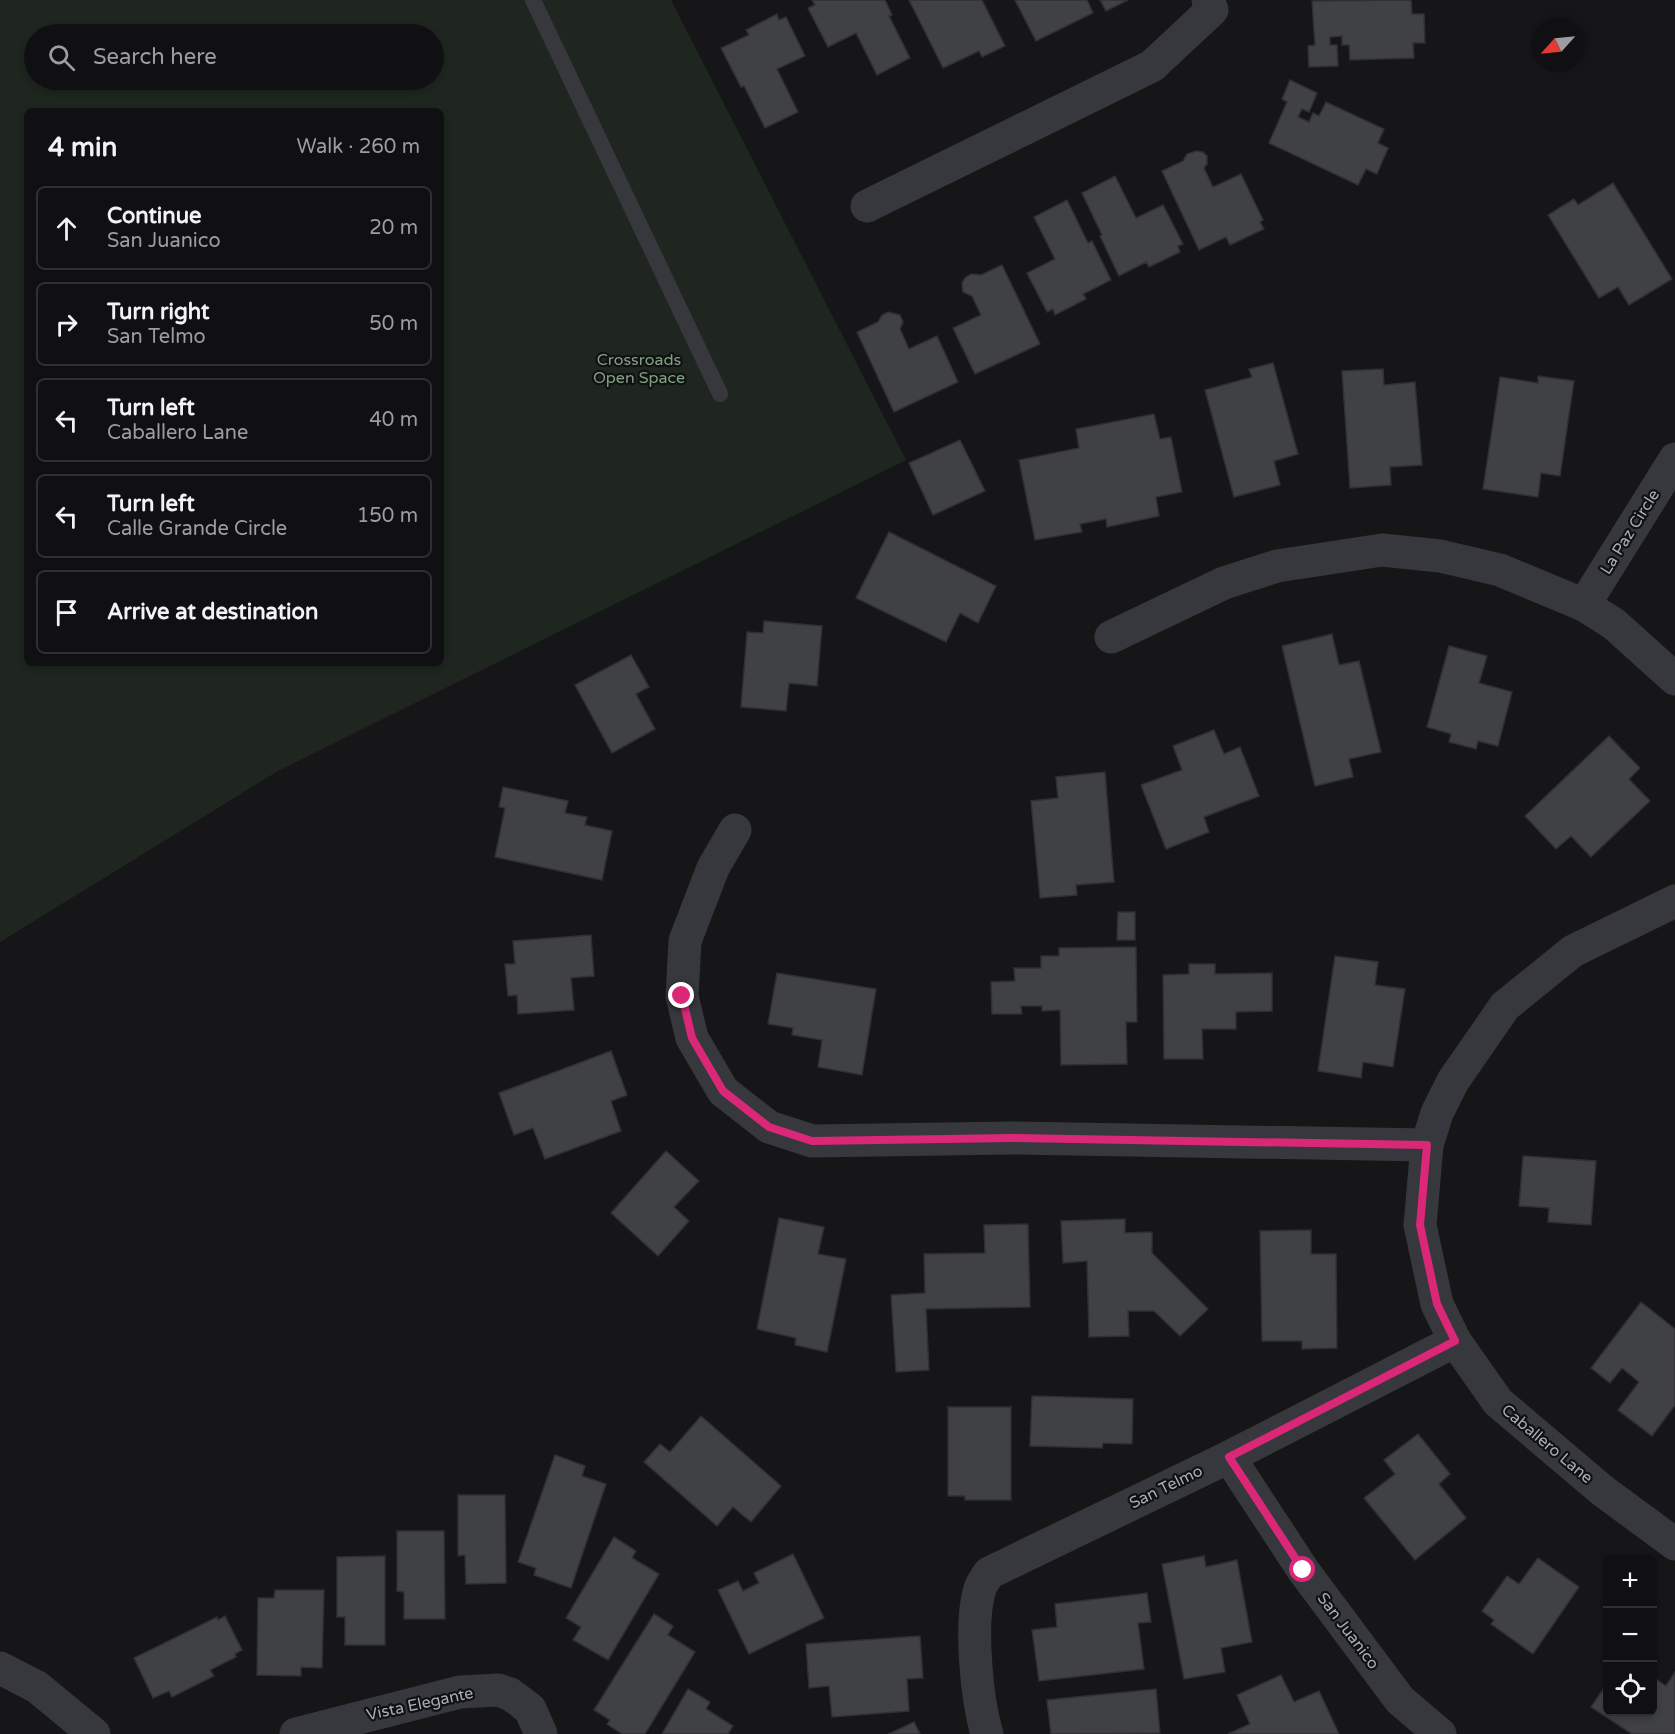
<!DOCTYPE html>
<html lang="en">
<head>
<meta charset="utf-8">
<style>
  :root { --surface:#101012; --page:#19191b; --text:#f1f3f6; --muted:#9c9d9f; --line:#303032 }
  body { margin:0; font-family:"Varela Round",sans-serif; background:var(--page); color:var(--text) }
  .controls { position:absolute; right:18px; bottom:18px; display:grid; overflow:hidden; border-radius:9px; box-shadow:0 3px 9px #0003 }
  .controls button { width:54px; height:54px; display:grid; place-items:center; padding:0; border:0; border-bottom:2px solid var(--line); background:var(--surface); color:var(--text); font:30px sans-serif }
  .compass { position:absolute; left:1531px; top:18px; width:54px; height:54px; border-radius:50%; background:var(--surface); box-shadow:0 3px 9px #0003; rotate:243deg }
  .stop { position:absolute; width:18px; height:18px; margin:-14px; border:4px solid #db2777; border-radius:50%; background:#fff }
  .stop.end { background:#db2777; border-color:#fff; box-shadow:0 2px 6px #0008 }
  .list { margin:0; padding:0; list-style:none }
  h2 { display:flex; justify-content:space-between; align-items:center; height:78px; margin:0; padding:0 24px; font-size:26px }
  h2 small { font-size:20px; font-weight:400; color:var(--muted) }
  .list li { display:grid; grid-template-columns:39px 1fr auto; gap:18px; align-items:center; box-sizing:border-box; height:84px; margin:0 12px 12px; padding:0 12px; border:2px solid var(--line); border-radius:9px }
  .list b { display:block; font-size:22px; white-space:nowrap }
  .list p { margin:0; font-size:20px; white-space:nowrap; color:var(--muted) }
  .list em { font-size:20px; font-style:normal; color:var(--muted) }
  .icon { flex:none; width:33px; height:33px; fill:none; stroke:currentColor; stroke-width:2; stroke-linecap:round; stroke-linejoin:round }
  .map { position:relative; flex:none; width:1675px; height:1734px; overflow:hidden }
  .search { position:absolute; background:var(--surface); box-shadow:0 3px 9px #0003; left:24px; top:24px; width:420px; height:66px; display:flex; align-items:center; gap:15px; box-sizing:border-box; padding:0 21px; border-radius:33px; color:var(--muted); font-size:22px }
  .panel { position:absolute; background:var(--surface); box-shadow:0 3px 9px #0003; left:24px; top:108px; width:420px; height:558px; border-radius:9px }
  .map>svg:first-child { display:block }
  .green { fill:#1e261f; fill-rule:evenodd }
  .building { fill:#404145; stroke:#303034; stroke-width:1.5 }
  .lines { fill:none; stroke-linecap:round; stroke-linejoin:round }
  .lane { stroke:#37383d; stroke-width:16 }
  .street { stroke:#37383d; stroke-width:33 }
  .route { stroke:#db2777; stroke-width:8 }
  .labels { text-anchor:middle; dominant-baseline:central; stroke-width:4.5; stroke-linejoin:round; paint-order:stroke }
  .park-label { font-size:16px; fill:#7fa381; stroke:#111113 }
  .street-label { font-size:16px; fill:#a8adb8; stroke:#111113 }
</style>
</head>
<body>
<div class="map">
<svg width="1675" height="1734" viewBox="0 0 1675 1734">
  <rect width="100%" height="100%" fill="#161618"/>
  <path class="green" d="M0 0H671L906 460 278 771 0 942ZM34 34H434V80H34ZM27 111H441V663H27Z"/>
  <g class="building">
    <polygon points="812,0 885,0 892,15 889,16 910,58 877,75 856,33 828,47 808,8 815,5"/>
    <polygon points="909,0 982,0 1005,46 982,57 979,51 943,68"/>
    <polygon points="1015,0 1087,0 1093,13 1036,41"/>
    <polygon points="1100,0 1128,0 1106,11"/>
    <polygon points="1411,0 1412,14 1424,14 1425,43 1413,43 1414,58 1350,60 1349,45 1342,45 1342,36 1330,37 1330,45 1337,45 1338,66 1309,67 1308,46 1315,45 1312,1"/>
    <polygon points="777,14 779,20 786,17 805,56 777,69 798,112 765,128 744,86 741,87 721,48 749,35 746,30"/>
    <polygon points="1290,80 1317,93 1309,112 1302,109 1298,117 1309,122 1313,113 1319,116 1326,102 1384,129 1378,143 1388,148 1377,174 1366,169 1358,185 1269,143 1287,102 1282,99"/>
    <polygon points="1196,151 1203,152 1207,156 1207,164 1204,168 1213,187 1241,174 1263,220 1260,222 1264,229 1230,245 1226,237 1199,250 1162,171 1183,161 1187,154"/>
    <polygon points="1115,176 1136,218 1163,205 1183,244 1178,246 1180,252 1149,267 1146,262 1119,276 1100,236 1102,235 1082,193"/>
    <polygon points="1613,183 1672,279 1629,305 1618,287 1599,298 1548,215 1574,199 1578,205"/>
    <polygon points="1067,200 1088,243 1092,241 1111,280 1083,294 1086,299 1055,315 1053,309 1047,312 1027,273 1055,259 1034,217"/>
    <polygon points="1002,265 1040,344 975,374 953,328 981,315 972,296 963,292 962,283 965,278 971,274 981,275"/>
    <polygon points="888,312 900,315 903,322 900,329 909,349 937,336 958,382 894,412 857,332 878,322 882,315"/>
    <polygon points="1273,363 1298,454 1274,461 1280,485 1234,497 1205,390 1252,377 1249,369"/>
    <polygon points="1383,369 1384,385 1415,382 1422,465 1390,467 1391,485 1350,488 1342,371"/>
    <polygon points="1538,376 1574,381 1560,476 1541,473 1538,497 1483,489 1500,377 1538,383"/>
    <polygon points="1154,414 1160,439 1171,437 1182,492 1156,497 1159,516 1107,527 1106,519 1080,524 1082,532 1035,540 1019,460 1079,448 1076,429"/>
    <polygon points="960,440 985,491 933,515 909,463"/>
    <polygon points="889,532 996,586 978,623 960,613 946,642 856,598"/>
    <polygon points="764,621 822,626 817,686 789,683 786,711 741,707 747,632 763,633"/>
    <polygon points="1332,634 1339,665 1359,661 1381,752 1349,759 1353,777 1315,786 1282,646"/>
    <polygon points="1449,646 1487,656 1479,683 1512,692 1498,746 1478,741 1476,749 1449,742 1451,734 1427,727"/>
    <polygon points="631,655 649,687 636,694 655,729 612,753 575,685"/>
    <polygon points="1214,730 1224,754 1240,747 1259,796 1204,817 1209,832 1166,849 1141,785 1182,770 1173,746"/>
    <polygon points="1609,736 1640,768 1629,779 1650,801 1591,857 1571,836 1556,849 1525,816"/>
    <polygon points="1105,772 1114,882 1076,885 1077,895 1040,898 1031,801 1058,798 1056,777"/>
    <polygon points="503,787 568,801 565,813 587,817 585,825 612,831 602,880 495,857 505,808 499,807"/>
    <polygon points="1118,912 1135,912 1135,940 1117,940"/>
    <polygon points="591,935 594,976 571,978 574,1010 518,1014 517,995 508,996 505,964 515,964 513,941"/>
    <polygon points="1136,947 1137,1022 1126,1022 1127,1064 1061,1065 1060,1010 1042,1011 1042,1006 1021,1006 1022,1014 992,1014 991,982 1015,981 1014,968 1041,968 1041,956 1059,956 1059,948"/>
    <polygon points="1335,956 1378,962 1375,985 1405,989 1393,1067 1363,1062 1361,1078 1318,1071"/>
    <polygon points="1189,964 1215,964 1215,974 1272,973 1272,1011 1236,1012 1236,1029 1202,1029 1203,1059 1164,1059 1163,975 1189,974"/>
    <polygon points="777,973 876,989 862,1075 818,1067 822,1040 792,1035 793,1028 768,1024"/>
    <polygon points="611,1051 627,1095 611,1101 621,1131 545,1159 533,1128 514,1135 499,1093"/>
    <polygon points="666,1151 699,1181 674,1207 689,1221 658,1256 611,1213"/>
    <polygon points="1523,1156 1596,1161 1591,1225 1548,1222 1549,1208 1519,1206"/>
    <polygon points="779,1218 824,1227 818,1254 846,1259 827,1352 795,1345 796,1338 757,1329"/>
    <polygon points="1125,1219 1125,1233 1152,1232 1152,1253 1208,1309 1180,1336 1154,1311 1128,1311 1129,1336 1089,1337 1087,1261 1063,1263 1061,1221"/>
    <polygon points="1028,1224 1030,1307 926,1309 929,1370 896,1372 891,1295 925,1293 924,1254 985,1253 984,1225"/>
    <polygon points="1311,1230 1311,1254 1336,1254 1337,1348 1302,1349 1302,1341 1262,1341 1260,1231"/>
    <polygon points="1641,1302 1675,1329 1675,1405 1652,1436 1618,1410 1639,1382 1622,1368 1610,1383 1591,1368"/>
    <polygon points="1032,1396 1133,1399 1132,1444 1103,1443 1102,1448 1030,1446"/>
    <polygon points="948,1407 1011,1407 1011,1500 965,1500 965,1496 948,1496"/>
    <polygon points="701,1416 781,1486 751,1522 733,1507 717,1526 644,1462 660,1444 670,1452"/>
    <polygon points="1418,1434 1450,1474 1439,1484 1466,1518 1415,1560 1364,1498 1395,1474 1384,1460"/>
    <polygon points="555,1455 585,1466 582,1476 606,1484 571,1588 534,1575 536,1568 518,1562"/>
    <polygon points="458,1495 505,1495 506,1583 466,1584 465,1555 458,1556"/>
    <polygon points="397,1531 444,1531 445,1619 404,1619 404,1592 397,1591"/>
    <polygon points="614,1537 636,1551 632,1558 659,1574 608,1660 573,1640 581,1627 566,1618"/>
    <polygon points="793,1554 824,1618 749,1654 718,1590 738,1581 743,1591 759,1583 754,1573"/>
    <polygon points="385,1556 385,1645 345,1645 345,1617 337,1617 337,1557"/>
    <polygon points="1204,1556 1206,1567 1237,1560 1252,1642 1221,1648 1225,1672 1184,1679 1162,1564"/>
    <polygon points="1538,1558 1579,1587 1533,1654 1491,1624 1494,1620 1482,1611 1507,1576 1519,1584"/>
    <polygon points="275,1590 324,1590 322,1668 301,1667 301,1676 257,1675 258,1598 274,1598"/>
    <polygon points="1147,1593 1151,1622 1138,1623 1144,1669 1039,1681 1032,1630 1057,1627 1055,1604"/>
    <polygon points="654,1614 673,1626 668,1635 695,1652 645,1734 622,1734 607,1724 610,1720 594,1710"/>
    <polygon points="225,1616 242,1650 235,1654 236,1657 210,1670 214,1676 172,1697 169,1691 153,1698 134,1658 217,1617 218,1620"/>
    <polygon points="920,1636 923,1678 907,1679 909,1711 832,1717 829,1686 809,1688 806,1644"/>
    <polygon points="1675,1672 1675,1734 1632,1734 1591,1707 1608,1682 1608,1712 1652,1712 1652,1676 1666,1686"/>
    <polygon points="1281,1675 1294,1702 1319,1691 1339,1734 1228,1734 1250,1724 1237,1695"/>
    <polygon points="688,1689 710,1702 706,1709 733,1726 728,1734 662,1734"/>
    <polygon points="1156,1689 1160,1733 1051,1734 1047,1700"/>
    <polygon points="914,1722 920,1734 888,1734 893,1732"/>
  </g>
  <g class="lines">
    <polyline class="lane" points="533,0 720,394"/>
    <g class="street">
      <polyline points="867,206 1152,66 1212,10 1208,0"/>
      <polyline points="1584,605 1675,459"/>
      <polyline points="1111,637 1224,583 1277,566 1382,550 1440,556 1500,570 1584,605 1614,624 1675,679"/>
      <polyline points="735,830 713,868 685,941 682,996 692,1038 723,1091 769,1127 812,1141 1011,1138 1427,1145"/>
      <polyline points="1675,901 1573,951 1505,1006 1453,1081 1437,1113 1427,1145 1420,1225 1437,1304 1455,1341 1498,1402 1603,1491 1675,1544"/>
      <polyline points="1229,1457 1303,1570 1400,1700 1440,1734"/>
      <polyline points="0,1668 37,1687 94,1734"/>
      <polyline points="296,1734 460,1692 498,1690 510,1694 530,1709 541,1734"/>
      <path d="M987 1734C977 1700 969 1623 980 1589 981 1584 986 1578 989 1573L1229 1457 1455 1341"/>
    </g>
  </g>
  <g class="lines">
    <polyline class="route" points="682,996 692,1038 723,1091 769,1127 812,1141 1011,1138 1427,1145 1420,1225 1437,1304 1455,1341 1229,1457 1303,1570"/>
  </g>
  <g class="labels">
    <g class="park-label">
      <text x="639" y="360">Crossroads<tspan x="639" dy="18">Open Space</tspan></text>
    </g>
    <g class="street-label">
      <text transform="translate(1630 532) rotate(-58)">La Paz Circle</text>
      <text transform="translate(1547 1444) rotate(40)">Caballero Lane</text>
      <text transform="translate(1166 1487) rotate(-26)">San Telmo</text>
      <text transform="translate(1348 1631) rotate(53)">San Juanico</text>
      <text transform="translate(420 1704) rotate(-12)">Vista Elegante</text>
    </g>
  </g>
</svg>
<div class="controls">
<button>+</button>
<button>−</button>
<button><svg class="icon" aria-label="locate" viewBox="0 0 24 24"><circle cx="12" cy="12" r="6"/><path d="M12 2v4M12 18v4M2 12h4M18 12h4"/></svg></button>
</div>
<svg class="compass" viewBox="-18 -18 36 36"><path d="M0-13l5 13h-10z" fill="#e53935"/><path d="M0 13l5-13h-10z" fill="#9c9d9f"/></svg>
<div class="stop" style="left:1303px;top:1570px"></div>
<div class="stop end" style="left:682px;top:996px"></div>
<div class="search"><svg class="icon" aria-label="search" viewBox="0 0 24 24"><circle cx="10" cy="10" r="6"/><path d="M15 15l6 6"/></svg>Search here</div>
<section class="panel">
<h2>4 min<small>Walk · 260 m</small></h2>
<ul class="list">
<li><svg class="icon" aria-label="ahead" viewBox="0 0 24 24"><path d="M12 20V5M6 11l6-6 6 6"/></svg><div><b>Continue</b><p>San Juanico</p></div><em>20 m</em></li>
<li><svg class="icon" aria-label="right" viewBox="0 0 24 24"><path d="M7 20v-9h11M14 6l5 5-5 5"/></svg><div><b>Turn right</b><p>San Telmo</p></div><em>50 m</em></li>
<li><svg class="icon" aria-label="left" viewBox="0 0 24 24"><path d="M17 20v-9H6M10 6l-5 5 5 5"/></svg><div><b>Turn left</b><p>Caballero Lane</p></div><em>40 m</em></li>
<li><svg class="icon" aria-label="left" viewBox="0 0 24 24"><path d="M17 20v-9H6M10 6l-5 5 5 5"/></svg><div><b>Turn left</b><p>Calle Grande Circle</p></div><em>150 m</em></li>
<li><svg class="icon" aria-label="arrive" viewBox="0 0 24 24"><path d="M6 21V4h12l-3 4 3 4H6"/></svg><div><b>Arrive at destination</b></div></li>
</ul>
</section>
</div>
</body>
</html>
